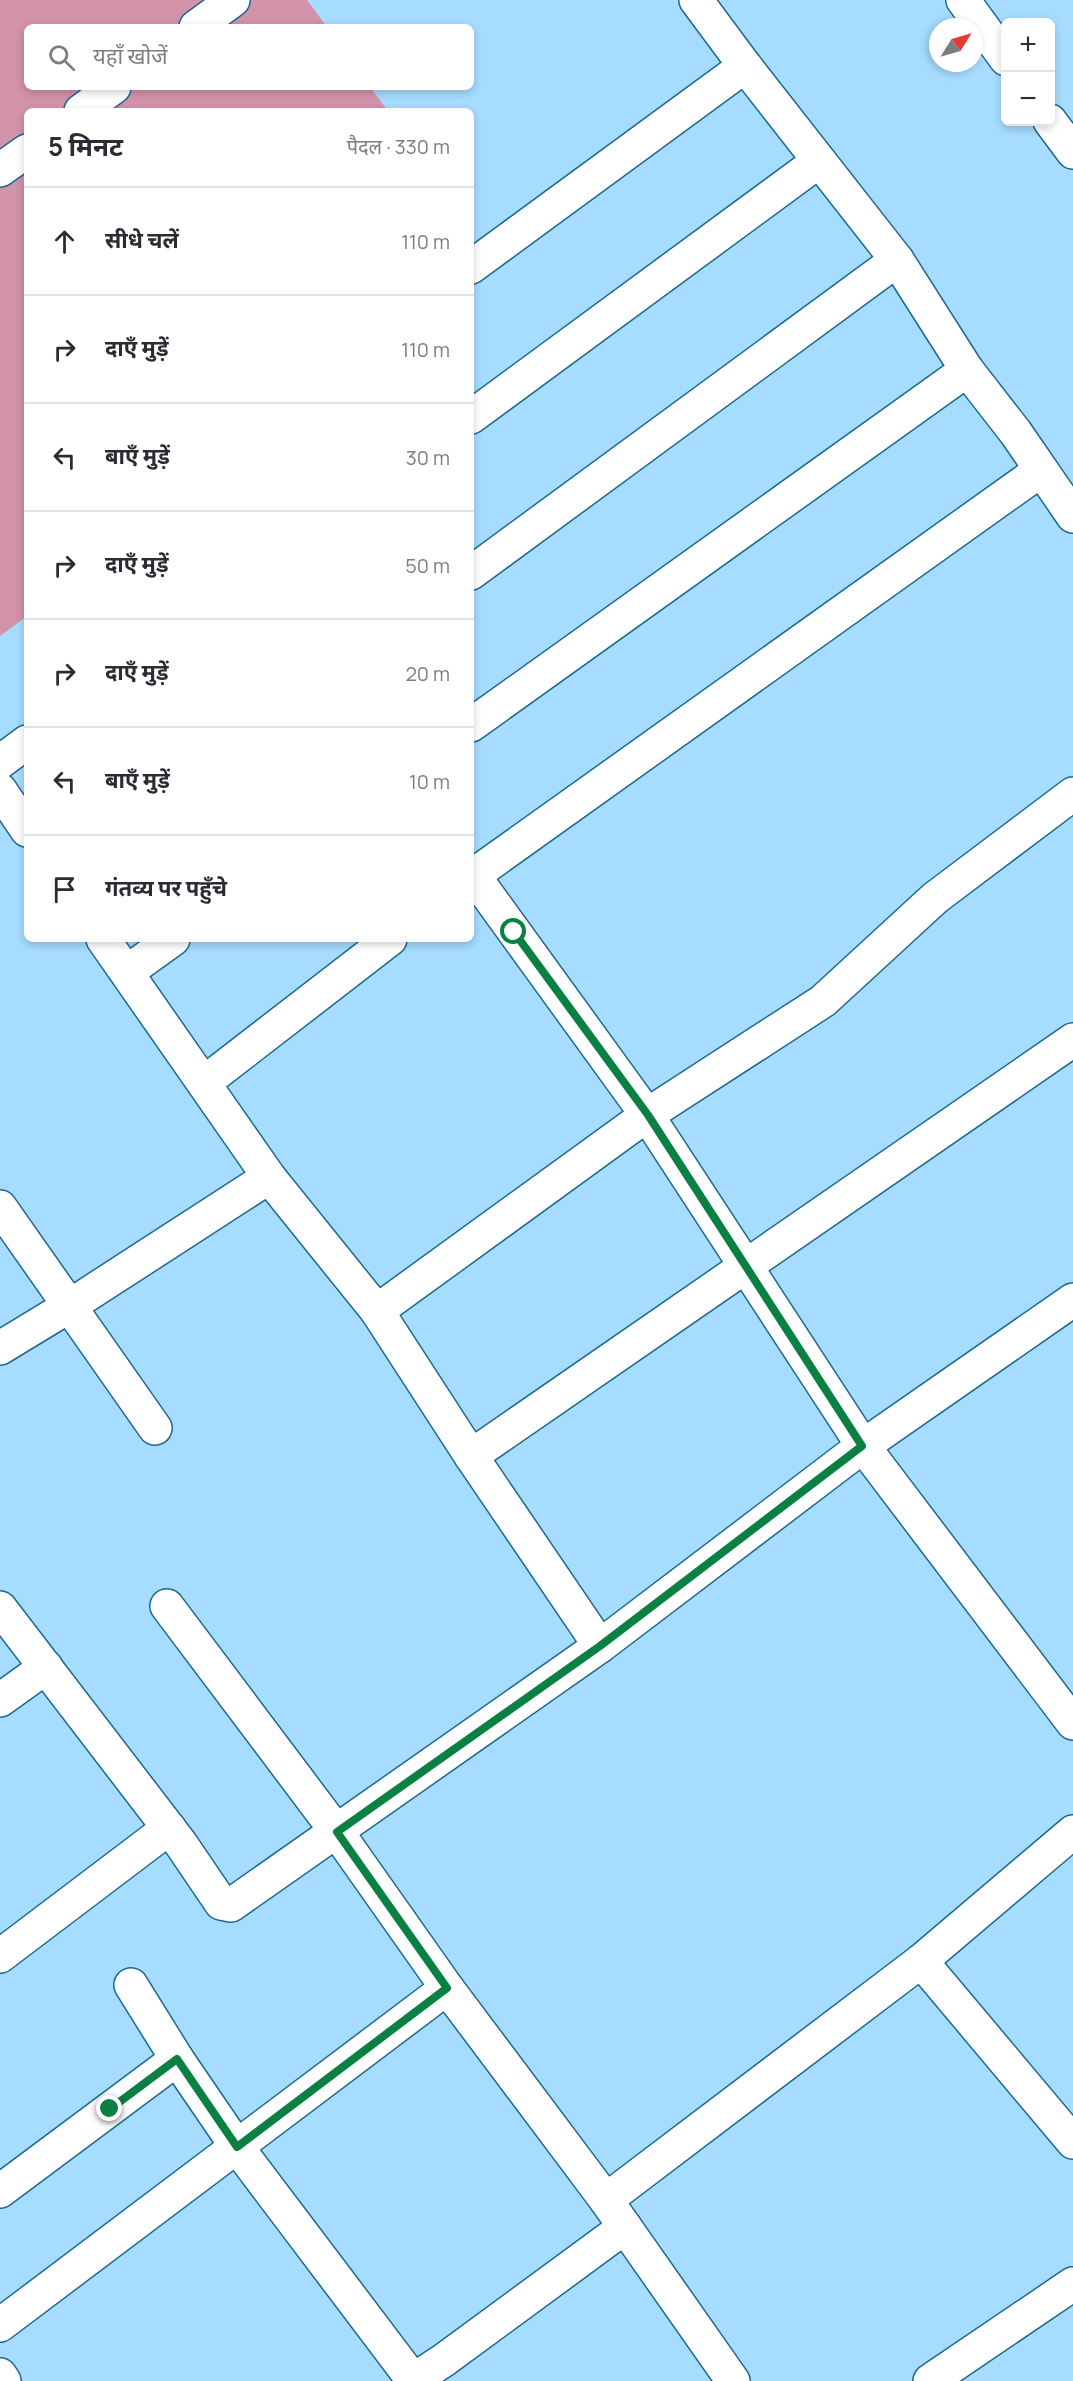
<!DOCTYPE html>
<html lang="hi">
<head>
<meta charset="utf-8">
<style>
  :root { --surface:#fff; --page:#f2f2f3; --text:#2b2b33; --muted:#7c7c81; --line:#e1e1e2 }
  body { margin:0; font-family:Manrope,"Noto Sans Devanagari",sans-serif; background:var(--page); color:var(--text) }
  .controls { position:absolute; right:18px; top:18px; display:grid; overflow:hidden; border-radius:9px; box-shadow:0 3px 9px #0003 }
  .controls button { width:54px; height:54px; display:grid; place-items:center; padding:0; border:0; border-bottom:2px solid var(--line); background:var(--surface); color:var(--text); font:30px sans-serif }
  .compass { position:absolute; left:929px; top:18px; width:54px; height:54px; border-radius:50%; background:var(--surface); box-shadow:0 3px 9px #0003; rotate:53deg }
  .stop { position:absolute; width:18px; height:18px; margin:-14px; border:4px solid #0b8043; border-radius:50%; background:#fff }
  .stop.end { background:#0b8043; border-color:#fff; box-shadow:0 2px 6px #0008 }
  .list { margin:0; padding:0; list-style:none }
  h2 { display:flex; justify-content:space-between; align-items:center; height:78px; margin:0; padding:0 24px; font-size:26px }
  h2 small { font-size:20px; font-weight:400; color:var(--muted) }
  .list li { display:grid; grid-template-columns:39px 1fr auto; gap:18px; align-items:center; box-sizing:border-box; height:108px; padding:0 24px; border-top:2px solid var(--line) }
  .list b { display:block; font-size:22px; white-space:nowrap }
  .list em { font-size:20px; font-style:normal; color:var(--muted) }
  .icon { flex:none; width:33px; height:33px; fill:none; stroke:currentColor; stroke-width:2; stroke-linecap:round; stroke-linejoin:round }
  .map { position:relative; flex:none; width:1073px; height:2381px; overflow:hidden }
  .search { position:absolute; background:var(--surface); box-shadow:0 3px 9px #0003; left:24px; top:24px; width:450px; height:66px; display:flex; align-items:center; gap:15px; box-sizing:border-box; padding:0 21px; border-radius:9px; color:var(--muted); font-size:22px }
  .panel { position:absolute; background:var(--surface); box-shadow:0 3px 9px #0003; left:24px; top:108px; width:450px; height:834px; border-radius:9px }
  .map>svg:first-child { display:block }
  .green { fill:#d292a9 }
  .lines { fill:none; stroke-linecap:round; stroke-linejoin:round }
  .minor-casing { stroke:#1d688e; stroke-width:36 }
  .minor { stroke:#fff; stroke-width:33 }
  .route { stroke:#0b8043; stroke-width:8 }
</style>
</head>
<body>
<div class="map">
<svg width="1073" height="2381" viewBox="0 0 1073 2381">
  <rect width="100%" height="100%" fill="#a5dcff"/>
  <polygon class="green" points="0,0 307,0 327,27 27,27 27,87 370,87 388,111 27,111 27,616 0,636"/>
  <g class="lines">
    <defs>
      <g id="minor">
        <polyline points="696,0 745,66 897,260 967,370 1016,433 1073,516"/>
        <polyline points="963,0 1006,59"/>
        <polyline points="196,27 233,0"/>
        <polyline points="81,111 114,87"/>
        <polyline points="1050,121 1073,152"/>
        <polyline points="0,170 27,151"/>
        <polyline points="471,267 745,66"/>
        <polyline points="471,417 819,161"/>
        <polyline points="471,573 897,260"/>
        <polyline points="471,725 967,370"/>
        <polyline points="0,762 27,742"/>
        <polyline points="0,790 27,830"/>
        <polyline points="471,872 647,1115 863,1446 1073,1723"/>
        <polyline points="471,877 1041,470"/>
        <polyline points="103,939 269,1177 377,1311 471,1456 600,1646"/>
        <polyline points="127,972 173,939"/>
        <polyline points="205,1082 390,939"/>
        <polyline points="0,1207 155,1428"/>
        <polyline points="377,1311 647,1115 823,1001 935,898 1073,794"/>
        <polyline points="0,1348 79,1300 269,1177"/>
        <polyline points="471,1456 1073,1040"/>
        <polyline points="167,1606 337,1832 447,1988 606,2200 733,2381"/>
        <polyline points="0,1608 181,1844 221,1903 231,1905 600,1646 863,1446 1073,1300"/>
        <polyline points="0,1700 46,1667"/>
        <polyline points="0,1956 169,1828"/>
        <polyline points="921,1961 1073,2142"/>
        <polyline points="131,1985 177,2059 237,2147 413,2380"/>
        <polyline points="0,2191 177,2059"/>
        <polyline points="606,2200 921,1961 1073,1832"/>
        <polyline points="0,2325 447,1988"/>
        <polyline points="0,2375 4,2381"/>
        <polyline points="412,2381 444,2360 625,2227"/>
        <polyline points="930,2381 1073,2284"/>
      </g>
    </defs>
    <use href="#minor" class="minor-casing"/>
    <use href="#minor" class="minor"/>
  </g>
  <g class="lines">
    <polyline class="route" points="110,2109 177,2059 237,2147 447,1988 337,1832 600,1646 862,1446 648,1115 514,932"/>
  </g>
</svg>
<div class="controls">
<button>+</button>
<button>−</button>
</div>
<svg class="compass" viewBox="-18 -18 36 36"><path d="M0-13l5 13h-10z" fill="#e53935"/><path d="M0 13l5-13h-10z" fill="#7c7c81"/></svg>
<div class="stop" style="left:514px;top:932px"></div>
<div class="stop end" style="left:110px;top:2109px"></div>
<div class="search"><svg class="icon" aria-label="search" viewBox="0 0 24 24"><circle cx="10" cy="10" r="6"/><path d="M15 15l6 6"/></svg>यहाँ खोजें</div>
<section class="panel">
<h2>5 मिनट<small>पैदल · 330 m</small></h2>
<ul class="list">
<li><svg class="icon" aria-label="ahead" viewBox="0 0 24 24"><path d="M12 20V5M6 11l6-6 6 6"/></svg><div><b>सीधे चलें</b></div><em>110 m</em></li>
<li><svg class="icon" aria-label="right" viewBox="0 0 24 24"><path d="M7 20v-9h11M14 6l5 5-5 5"/></svg><div><b>दाएँ मुड़ें</b></div><em>110 m</em></li>
<li><svg class="icon" aria-label="left" viewBox="0 0 24 24"><path d="M17 20v-9H6M10 6l-5 5 5 5"/></svg><div><b>बाएँ मुड़ें</b></div><em>30 m</em></li>
<li><svg class="icon" aria-label="right" viewBox="0 0 24 24"><path d="M7 20v-9h11M14 6l5 5-5 5"/></svg><div><b>दाएँ मुड़ें</b></div><em>50 m</em></li>
<li><svg class="icon" aria-label="right" viewBox="0 0 24 24"><path d="M7 20v-9h11M14 6l5 5-5 5"/></svg><div><b>दाएँ मुड़ें</b></div><em>20 m</em></li>
<li><svg class="icon" aria-label="left" viewBox="0 0 24 24"><path d="M17 20v-9H6M10 6l-5 5 5 5"/></svg><div><b>बाएँ मुड़ें</b></div><em>10 m</em></li>
<li><svg class="icon" aria-label="arrive" viewBox="0 0 24 24"><path d="M6 21V4h12l-3 4 3 4H6"/></svg><div><b>गंतव्य पर पहुँचे</b></div></li>
</ul>
</section>
</div>
</body>
</html>
